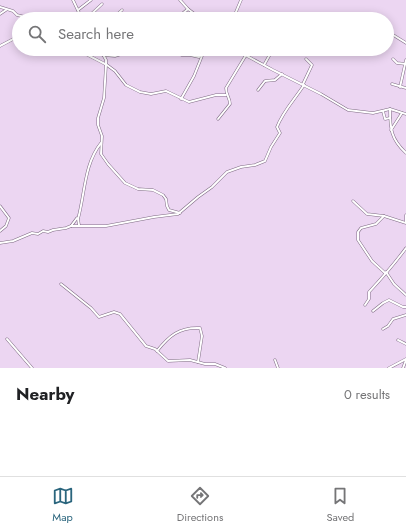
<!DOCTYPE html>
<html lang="en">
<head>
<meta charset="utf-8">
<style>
  :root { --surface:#fff; --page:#f6f6f6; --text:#202124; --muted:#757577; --line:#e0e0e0; --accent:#2a657d }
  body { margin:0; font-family:Jost,sans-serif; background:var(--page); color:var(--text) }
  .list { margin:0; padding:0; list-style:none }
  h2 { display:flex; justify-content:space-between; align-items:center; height:52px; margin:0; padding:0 16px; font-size:17px }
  h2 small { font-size:13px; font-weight:400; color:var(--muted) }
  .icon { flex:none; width:22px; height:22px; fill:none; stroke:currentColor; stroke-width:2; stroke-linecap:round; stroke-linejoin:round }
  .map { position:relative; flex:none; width:406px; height:368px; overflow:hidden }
  .search { position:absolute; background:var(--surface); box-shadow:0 2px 10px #0003; left:12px; right:12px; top:12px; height:44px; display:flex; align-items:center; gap:10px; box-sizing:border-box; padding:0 14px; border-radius:22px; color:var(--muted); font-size:15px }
  .sheet { height:108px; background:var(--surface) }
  nav { display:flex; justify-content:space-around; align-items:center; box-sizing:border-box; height:56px; border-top:1px solid var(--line); background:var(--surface); font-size:11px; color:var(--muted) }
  nav a { display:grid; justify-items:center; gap:2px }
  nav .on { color:var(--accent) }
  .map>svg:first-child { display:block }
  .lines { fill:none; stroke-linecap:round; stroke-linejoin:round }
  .street-casing { stroke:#7e6b83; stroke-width:3 }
  .street { stroke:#fff; stroke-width:2 }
</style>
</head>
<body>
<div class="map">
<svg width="406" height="368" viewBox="0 0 406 368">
  <rect width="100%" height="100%" fill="#ecd6f2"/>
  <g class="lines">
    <defs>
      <g id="street">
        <polyline points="73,0 82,19"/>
        <polyline points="180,0 188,9 201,19"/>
        <polyline points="0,7 13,11 17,15 33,19"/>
        <polyline points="78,10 91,0"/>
        <polyline points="0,14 6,10"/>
        <polyline points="86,19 102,4"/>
        <polyline points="112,19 122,10"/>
        <polyline points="176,19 188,9"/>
        <polyline points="233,19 241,0"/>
        <polyline points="390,33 406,43"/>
        <polyline points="0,46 19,36"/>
        <polyline points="76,49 107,65 115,71 126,85 140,92 151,94 166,91 189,102 216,95 226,95"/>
        <polyline points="100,49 106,60 106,65 104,98 98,118 98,125 102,136 101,154 108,164 125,183 138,189 153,190 163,195 166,199 167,206 169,210 180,213"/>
        <polyline points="168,49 182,55 190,55 199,57 209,49"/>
        <polyline points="238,49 247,56 273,70 321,94 348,110 373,113 390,109 406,114"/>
        <polyline points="103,55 115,56 137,49"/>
        <polyline points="393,59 397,63 406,64"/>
        <polyline points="264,65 273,49"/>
        <polyline points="303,84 312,65 306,59"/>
        <polyline points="392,84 406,88"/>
        <polyline points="400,87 406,60"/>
        <polyline points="258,90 265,81 275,80 282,74"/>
        <polyline points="181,99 194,76 202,56"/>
        <path d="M390 109C390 129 391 139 406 153"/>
        <polyline points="383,111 385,119 390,118"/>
        <path d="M218 119 230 104C230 98 226 95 226 88L246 55"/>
        <polyline points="391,130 402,113"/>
        <polyline points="353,201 367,214 384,216"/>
        <polyline points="0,206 9,218 6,226 0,231"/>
        <polyline points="406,215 406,222"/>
        <path d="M79 225 78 219C85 194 84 164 101 143"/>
        <path d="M71 226H106L154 217 178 214 198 197 212 187 227 172 241 167 255 165 265 161 271 147 280 133 277 127C283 111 295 99 304 85"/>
        <polyline points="0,243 13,241 32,233 38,234 43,231 48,232 53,230 66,228 71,226 77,218"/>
        <polyline points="386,272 394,284 406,295"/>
        <polyline points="385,273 372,261 358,240 358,232 361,228 376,224 384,216 406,223"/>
        <polyline points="61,284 91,308 99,317 114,312 120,314 146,346 155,349 168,361 190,360 205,364 215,364 225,368"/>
        <path d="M365 305 369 299V292C382 278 395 263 406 248"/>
        <polyline points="373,311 383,303 389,300 403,307 406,307"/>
        <polyline points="383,329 388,326 393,319 406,315"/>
        <polyline points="7,339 32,368"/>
        <polyline points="398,340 406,344"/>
        <path d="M157 351C169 336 179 327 200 328L202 336 198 362"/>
        <polyline points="275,360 278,368"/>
        <polyline points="389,368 406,359"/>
        <polyline points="403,368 406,360"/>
      </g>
    </defs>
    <use href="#street" class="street-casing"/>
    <use href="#street" class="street"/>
  </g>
</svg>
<div class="search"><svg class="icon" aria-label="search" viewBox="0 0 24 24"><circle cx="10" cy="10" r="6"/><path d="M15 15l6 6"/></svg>Search here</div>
</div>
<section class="sheet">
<h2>Nearby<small>0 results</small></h2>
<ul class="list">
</ul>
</section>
<nav>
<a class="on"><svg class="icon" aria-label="map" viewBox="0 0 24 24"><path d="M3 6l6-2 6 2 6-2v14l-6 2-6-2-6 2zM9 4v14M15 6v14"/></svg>Map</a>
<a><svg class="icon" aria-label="directions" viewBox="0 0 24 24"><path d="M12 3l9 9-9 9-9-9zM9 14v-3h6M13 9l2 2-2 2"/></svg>Directions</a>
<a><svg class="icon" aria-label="saved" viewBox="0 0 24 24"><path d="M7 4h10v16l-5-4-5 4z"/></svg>Saved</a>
</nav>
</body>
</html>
